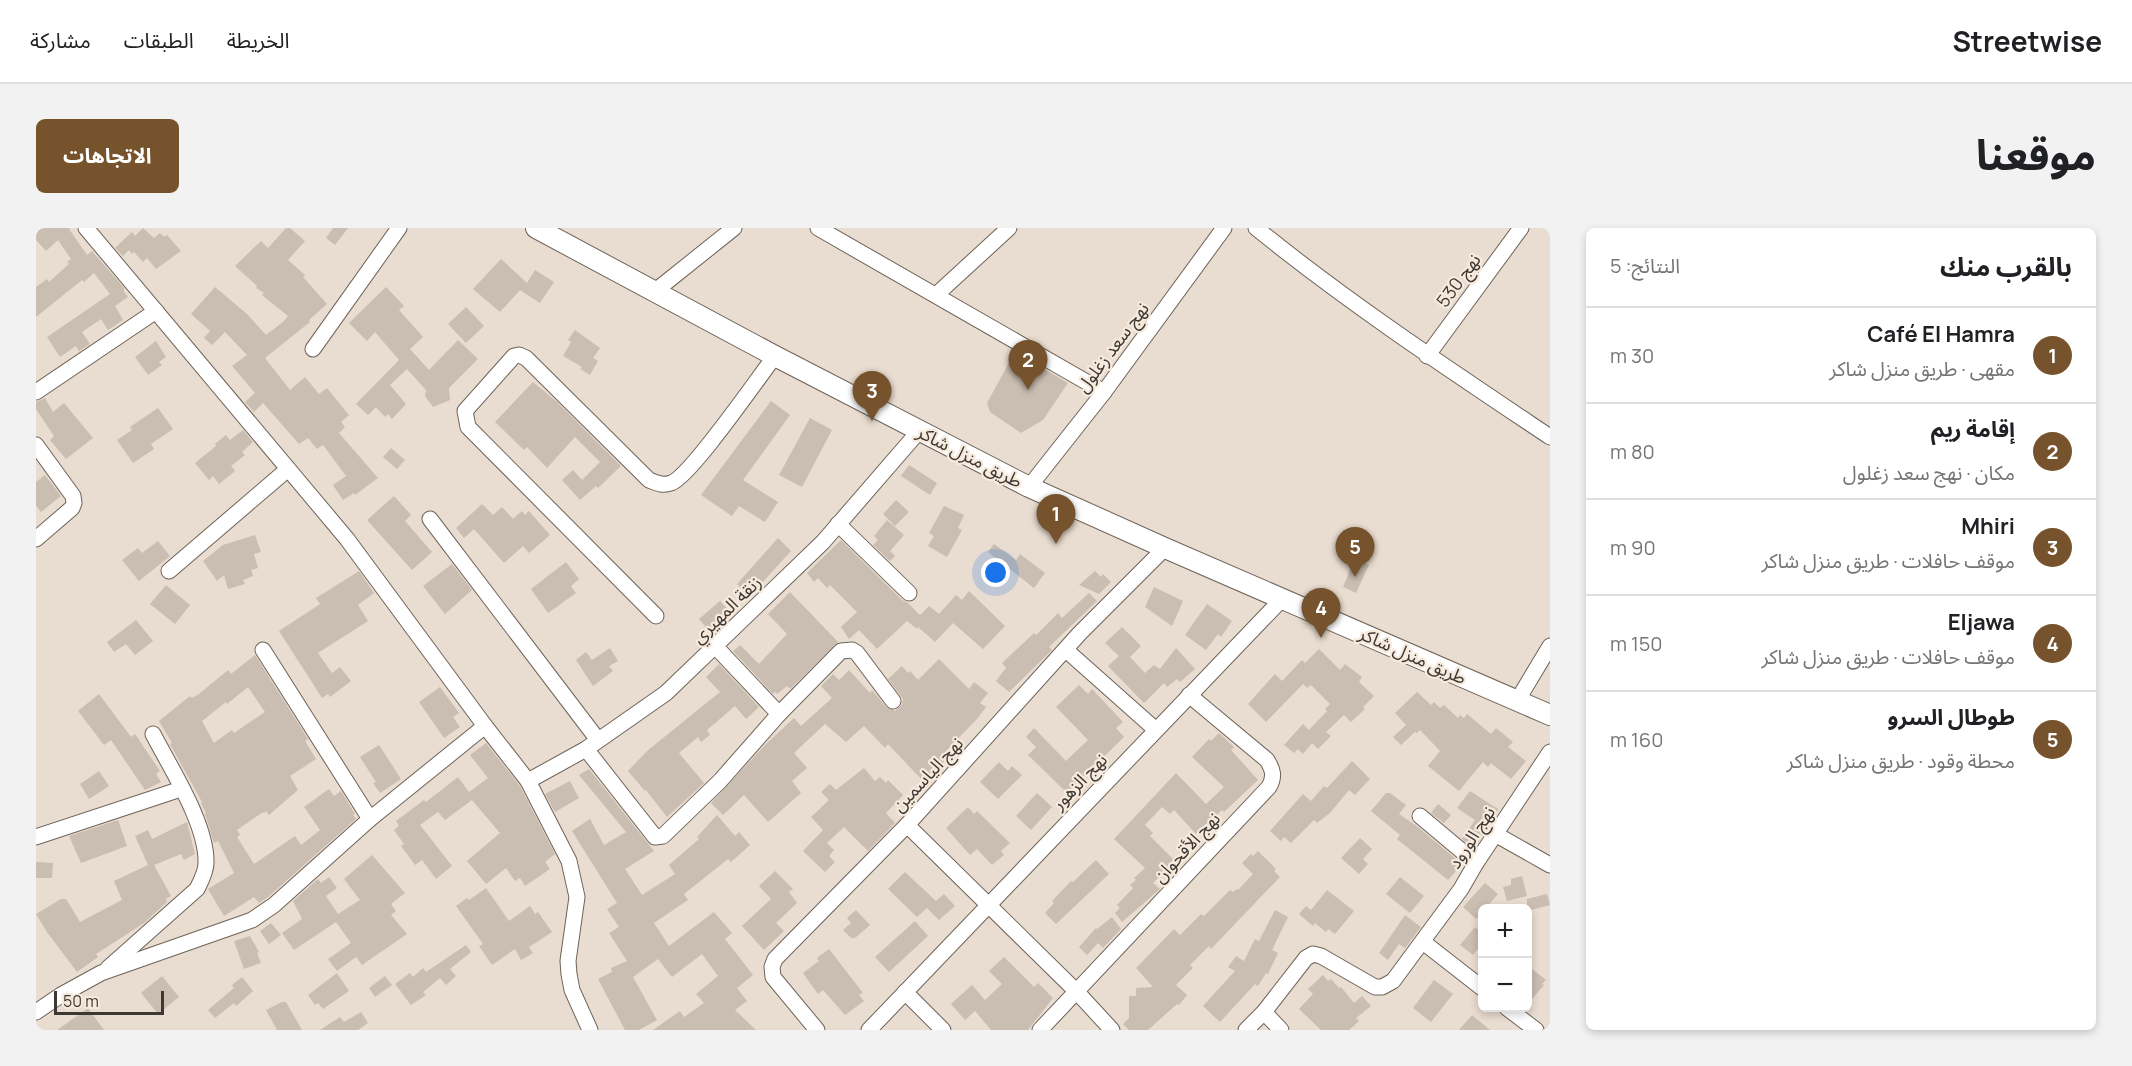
<!DOCTYPE html>
<html lang="ar">
<head>
<meta charset="utf-8">
<style>
  :root { --surface:#fff; --page:#f2f2f2; --text:#202124; --muted:#757577; --line:#e0e0e0; --accent:#76532c }
  body { margin:0; font-family:Manrope,"Noto Sans Arabic",sans-serif; background:var(--page); color:var(--text); direction:rtl }
  .controls { position:absolute; right:18px; bottom:18px; display:grid; overflow:hidden; border-radius:9px; box-shadow:0 3px 9px #0003 }
  .controls button { width:54px; height:54px; display:grid; place-items:center; padding:0; border:0; border-bottom:2px solid var(--line); background:var(--surface); color:var(--text); font:30px sans-serif }
  .scale { position:absolute; left:18px; bottom:15px; width:110px; box-sizing:border-box; padding-left:6px; border:3px solid #3d3833; border-top:0; font-size:16px; line-height:21px; white-space:nowrap; color:#3d3833; -webkit-text-stroke:4px #f6eadd; paint-order:stroke }
  .you { position:absolute; left:960px; top:345px; width:21px; height:21px; margin:-15px; border:4px solid #fff; border-radius:50%; background:#1a73e8; box-shadow:0 0 0 9px #1a73e833 }
  .badge { display:grid; place-items:center; width:39px; height:39px; border-radius:50%; background:var(--accent); color:#fff; font-size:20px; font-weight:700 }
  .pin { position:absolute; translate:-50% -50px; filter:drop-shadow(0 2px 3px #0008) }
  .pin::after { content:''; position:absolute; top:32px; width:21px; height:18px; background:inherit; clip-path:polygon(0 0,100% 0,50% 100%) }
  .list { margin:0; padding:0; list-style:none }
  h2 { display:flex; justify-content:space-between; align-items:center; height:78px; margin:0; padding:0 24px; font-size:26px }
  h2 small { font-size:20px; font-weight:400; color:var(--muted) }
  .list li { display:grid; grid-template-columns:39px 1fr auto; gap:18px; align-items:center; box-sizing:border-box; height:96px; padding:0 24px; border-top:2px solid var(--line) }
  .list b { display:block; font-size:22px; white-space:nowrap }
  .list p { margin:0; font-size:20px; white-space:nowrap; color:var(--muted) }
  .list em { font-size:20px; font-style:normal; color:var(--muted) }
  .map { position:relative; flex:none; width:1514px; height:802px; overflow:hidden; direction:ltr; border-radius:9px }
  header { display:flex; align-items:center; gap:36px; box-sizing:border-box; height:84px; padding:0 30px; background:var(--surface); border-bottom:2px solid var(--line) }
  header strong { font-size:28px }
  nav { display:flex; gap:33px; margin-inline-start:auto; font-size:21px }
  .intro { display:flex; align-items:center; justify-content:space-between; box-sizing:border-box; height:144px; padding:0 36px }
  h1 { margin:0; font-size:42px }
  .button { padding:15px 27px; border-radius:9px; background:var(--accent); color:#fff; font-size:21px; font-weight:700 }
  main { display:flex; gap:36px; padding:0 36px }
  aside { flex:1; background:var(--surface); border-radius:9px; box-shadow:0 3px 9px #0003 }
  .map>svg:first-child { display:block }
  .building { fill:#cabdb1; fill-rule:evenodd }
  .lines { fill:none; stroke-linecap:round; stroke-linejoin:round }
  .minor-casing { stroke:#6e6358; stroke-width:17 }
  .major-casing { stroke:#6e6358; stroke-width:22 }
  .minor { stroke:#fff; stroke-width:15 }
  .major { stroke:#fff; stroke-width:20 }
  .labels { text-anchor:middle; dominant-baseline:central; stroke-width:4.5; stroke-linejoin:round; paint-order:stroke }
  .street-label { font-size:18px; fill:#3d3833; stroke:#f6eadd }
</style>
</head>
<body>
<header>
<strong>Streetwise</strong>
<nav><a>الخريطة</a><a>الطبقات</a><a>مشاركة</a></nav>
</header>
<div class="intro"><h1>موقعنا</h1><a class="button">الاتجاهات</a></div>
<main>
<aside>
<h2>بالقرب منك<small>النتائج: 5</small></h2>
<ul class="list">
<li><span class="badge">1</span><div><b>Café El Hamra</b><p>مقهى · طريق منزل شاكر</p></div><em>30 m</em></li>
<li><span class="badge">2</span><div><b>إقامة ريم</b><p>مكان · نهج سعد زغلول</p></div><em>80 m</em></li>
<li><span class="badge">3</span><div><b>Mhiri</b><p>موقف حافلات · طريق منزل شاكر</p></div><em>90 m</em></li>
<li><span class="badge">4</span><div><b>Eljawa</b><p>موقف حافلات · طريق منزل شاكر</p></div><em>150 m</em></li>
<li><span class="badge">5</span><div><b>طوطال السرو</b><p>محطة وقود · طريق منزل شاكر</p></div><em>160 m</em></li>
</ul>
</aside>
<div class="map">
<svg width="1514" height="802" viewBox="0 0 1514 802">
  <rect width="100%" height="100%" fill="#e9dcd0"/>
  <g class="building">
    <polygon points="0,0 35,0 33,1 51,27 56,23 89,61 87,62 92,69 79,78 87,92 72,102 65,91 46,104 54,116 43,123 40,118 24,129 11,109 74,66 58,45 48,54 46,52 0,89 0,59 11,51 13,54 33,36 31,34 35,31 22,12 10,23 0,12"/>
    <polygon points="107,0 118,10 124,5 128,9 131,7 145,23 120,41 111,30 107,34 98,24 96,26 93,22 87,28 79,20 96,4 99,8"/>
    <polygon points="250,0 254,0 269,13 252,32 269,47 267,49 291,76 273,92 274,94 229,130 254,162 269,149 283,166 291,160 313,187 305,194 309,199 303,205 342,250 319,267 318,265 307,272 297,257 310,248 287,217 281,221 272,210 263,216 227,175 218,184 209,174 219,165 196,138 211,127 189,104 176,117 168,110 174,103 155,86 179,59 211,86 230,107 247,94 252,88 226,67 228,65 220,60 221,58 199,38 225,13 232,20"/>
    <polygon points="297,0 312,0 299,17 290,10"/>
    <polygon points="465,31 491,55 499,42 518,54 504,75 484,62 464,84 437,61"/>
    <polygon points="350,59 368,78 363,82 387,109 374,121 393,142 422,112 442,131 413,160 414,172 397,179 389,168 390,162 371,141 354,157 370,176 356,191 352,186 349,189 340,179 332,187 320,176 363,132 339,104 331,113 313,95"/>
    <polygon points="430,79 448,98 430,115 412,96"/>
    <polygon points="539,102 564,120 557,130 562,133 554,147 544,141 546,139 527,128 535,114 532,112"/>
    <polygon points="120,113 130,129 123,134 126,137 112,147 99,129"/>
    <polygon points="979,124 1032,155 1007,192 985,205 954,184 951,175"/>
    <polygon points="497,154 521,174 585,238 562,260 560,258 544,272 526,252 537,242 546,252 564,234 539,209 511,240 491,219 488,222 459,194"/>
    <polygon points="9,170 17,184 28,175 57,210 30,231 14,212 18,208 0,181 0,174"/>
    <polygon points="735,173 754,187 707,252 742,274 729,294 703,278 696,288 665,267"/>
    <polygon points="122,180 137,201 115,216 118,221 97,235 81,212 96,202 94,199"/>
    <polygon points="774,190 796,202 766,259 743,247"/>
    <polygon points="207,202 217,214 206,224 209,227 195,238 199,243 183,256 177,248 173,252 159,235 180,218 179,216 190,207 194,212"/>
    <polygon points="355,220 369,232 361,241 347,229"/>
    <polygon points="873,237 901,255 894,267 865,248"/>
    <polygon points="9,247 25,268 5,284 0,278 0,254"/>
    <polygon points="358,268 375,287 369,293 396,324 376,342 331,292"/>
    <polygon points="860,272 873,284 859,298 847,286"/>
    <polygon points="446,276 457,287 466,279 477,291 486,283 489,287 493,283 514,307 493,325 487,318 468,335 438,301 428,310 420,300"/>
    <polygon points="908,278 928,287 922,300 926,302 911,329 892,318 898,308 893,305"/>
    <polygon points="851,292 868,307 854,323 859,328 854,333 837,317 842,312 838,308"/>
    <polygon points="219,307 225,324 218,326 222,340 215,342 217,348 207,352 209,356 192,361 188,347 181,353 167,333 187,317"/>
    <polygon points="742,310 755,323 714,368 701,356"/>
    <polygon points="805,312 866,372 872,375 884,387 893,378 903,386 920,367 926,372 933,363 969,398 947,421 917,395 899,414 882,399 881,401 871,393 841,421 823,402 813,411 805,399 821,384 794,357 791,360 782,350 778,354 771,345"/>
    <polygon points="122,313 134,328 103,353 86,332 102,320 106,325"/>
    <polygon points="958,316 980,332 984,326 1009,345 998,360 952,324"/>
    <polygon points="1319,330 1333,337 1320,365 1307,359"/>
    <polygon points="530,334 543,351 535,358 540,365 512,385 495,361"/>
    <polygon points="416,336 436,362 409,386 387,358"/>
    <polygon points="323,343 338,365 322,377 332,393 282,425 296,445 304,439 315,453 294,469 292,466 286,470 243,403 284,376 280,370"/>
    <polygon points="1059,343 1065,349 1067,346 1075,354 1063,366 1043,357"/>
    <polygon points="130,357 154,377 139,396 114,376"/>
    <polygon points="1118,359 1147,373 1136,398 1109,379"/>
    <polygon points="754,364 802,414 754,461 751,458 741,466 739,464 737,466 697,423 704,417 723,436 751,406 732,386"/>
    <polygon points="1053,365 1061,373 1013,419 1016,422 973,464 960,453 970,440 966,435 998,405 1000,407 1022,385 1026,390"/>
    <polygon points="684,373 696,386 675,405 663,391"/>
    <polygon points="1171,376 1196,393 1185,409 1182,406 1170,422 1149,407"/>
    <polygon points="100,392 117,413 99,427 90,416 78,424 71,414"/>
    <polygon points="1086,399 1105,418 1094,429 1109,445 1118,437 1124,441 1140,420 1159,441 1144,454 1141,451 1131,459 1128,455 1108,475 1072,438 1083,428 1069,415"/>
    <polygon points="574,420 582,433 573,438 577,443 557,458 540,432 550,424 556,432"/>
    <polygon points="1283,421 1304,442 1309,436 1326,449 1323,454 1338,468 1327,479 1329,481 1315,494 1308,487 1290,504 1295,508 1282,521 1276,515 1267,526 1262,521 1258,525 1248,517 1267,496 1273,502 1291,483 1289,481 1294,476 1275,457 1271,460 1267,456 1230,494 1212,476 1239,446 1246,453 1266,432 1269,435"/>
    <path d="M219 427 272 511 269 513 280 531 254 548 262 562 233 587 230 583 228 585 227 584 201 602 204 607 201 609 218 636 259 608 265 617 284 602 268 579 293 561 298 568 305 563 319 586 317 587 320 591 232 669 223 675 218 669 188 688 172 661 198 645 182 613 178 615 169 586 170 585 165 575 166 574 134 516 136 515 123 493 154 468 156 470 163 466 192 442 195 446ZM212 459 229 484 198 505 196 502 178 515 166 493 190 474 191 476Z"/>
    <polygon points="903,431 933,461 938,454 952,465 944,475 950,479 941,491 910,523 915,527 887,553 852,516 849,520 828,498 810,514 789,496 758,525 771,540 756,553 765,565 732,594 708,567 687,587 675,575 730,516 758,490 765,498 796,470 785,458 797,446 803,452 813,442 834,465 836,462 850,479 859,483 866,477 867,471 852,451 866,438 872,445 874,443 882,452"/>
    <polygon points="683,436 723,479 710,491 699,478 671,502 674,507 665,514 662,509 643,525 668,555 631,589 610,562 609,563 592,543 611,523 684,464 670,449"/>
    <polygon points="1043,457 1052,466 1056,461 1087,494 1080,500 1088,509 1031,565 992,527 1000,519 990,509 998,500 1030,533 1052,512 1020,479"/>
    <polygon points="404,459 423,485 417,489 424,499 408,510 383,474"/>
    <polygon points="1381,464 1395,477 1398,474 1404,480 1408,477 1422,490 1424,487 1428,490 1431,486 1455,506 1460,500 1477,514 1472,519 1490,533 1475,551 1455,535 1452,539 1447,534 1423,563 1392,538 1404,523 1384,502 1381,505 1379,504 1365,517 1357,509 1370,497 1359,485"/>
    <polygon points="63,466 95,509 99,506 124,543 120,546 125,554 109,562 75,512 68,517 42,483"/>
    <polygon points="1183,505 1198,519 1195,522 1222,552 1188,584 1186,582 1160,606 1138,582 1134,586 1126,579 1109,597 1117,605 1114,608 1139,633 1117,655 1124,661 1086,694 1079,685 1084,680 1081,677 1097,660 1094,657 1100,652 1098,650 1109,640 1078,611 1140,545 1170,576 1188,559 1156,529 1173,511 1175,513"/>
    <polygon points="450,515 484,558 519,626 509,634 514,641 489,658 484,650 479,653 470,640 450,656 431,633 464,605 436,572 409,592 402,584 384,597 416,638 400,651 386,632 379,637 365,618 368,616 358,602 363,598 360,593 388,572 390,574 422,549 433,564 452,550 434,527"/>
    <polygon points="343,517 365,551 344,565 337,555 340,554 324,529"/>
    <polygon points="1316,533 1334,551 1319,567 1313,562 1294,585 1281,595 1278,592 1255,615 1248,609 1245,613 1234,603 1267,566 1275,573 1288,558 1291,560"/>
    <polygon points="963,534 972,543 976,538 986,547 962,571 944,554"/>
    <polygon points="828,540 839,553 844,549 850,555 852,552 867,567 850,585 859,595 832,623 808,599 791,615 798,622 793,628 799,634 789,644 767,623 787,602 775,589 793,572 785,564 794,556 800,562"/>
    <polygon points="553,541 618,623 589,641 606,667 639,646 633,637 663,611 661,609 681,587 699,608 703,604 714,617 695,634 692,631 648,666 652,672 618,695 633,718 678,684 696,705 689,711 717,747 701,760 711,773 699,782 720,802 617,802 644,783 648,789 668,775 660,766 682,748 666,726 636,749 622,731 597,749 621,792 603,802 589,802 562,751 576,744 575,740 591,733 573,705 583,699 571,681 581,675 536,603 554,591 568,617 590,604 543,547"/>
    <polygon points="63,543 73,558 53,571 44,556"/>
    <polygon points="534,553 543,570 519,584 509,566"/>
    <polygon points="1434,563 1462,581 1438,621 1426,611 1439,592 1421,580"/>
    <polygon points="1001,565 1016,579 995,602 980,588"/>
    <polygon points="1350,565 1354,565 1370,577 1363,586 1382,599 1427,637 1426,636 1412,652 1361,611 1364,607 1335,583"/>
    <polygon points="1402,576 1415,587 1408,595 1395,585"/>
    <polygon points="932,579 938,586 941,583 974,615 965,623 968,627 956,637 941,621 934,627 910,600"/>
    <polygon points="82,592 91,618 45,635 33,608"/>
    <polygon points="151,594 159,626 148,632 145,626 118,637 135,668 130,671 131,674 108,695 60,726 62,729 41,744 11,704 0,686 25,671 30,671 44,694 86,672 78,653 112,637 99,608 112,602 116,611"/>
    <polygon points="1324,610 1336,621 1327,631 1332,636 1323,646 1305,630"/>
    <polygon points="1222,623 1240,641 1238,643 1244,649 1175,721 1173,718 1154,737 1157,740 1140,757 1151,767 1143,777 1141,776 1112,802 1093,802 1087,796 1093,790 1093,768 1100,768 1100,760 1117,759 1100,740 1138,701 1144,707 1165,686 1168,688 1194,662 1197,664 1201,661 1202,662 1217,646 1206,635 1215,626 1217,628"/>
    <polygon points="336,627 369,665 355,676 360,683 355,687 371,706 326,737 320,729 301,743 292,731 315,715 300,694 258,722 246,705 266,691 257,673 282,651 285,655 293,649 301,660 290,668 302,686 324,672 308,651"/>
    <polygon points="1060,632 1073,646 1020,696 1009,685 1018,675 1016,673 1035,653 1037,654"/>
    <polygon points="0,634 17,635 16,650 0,650"/>
    <polygon points="739,643 757,661 753,664 761,675 740,695 748,703 728,722 706,698 735,671 723,658"/>
    <polygon points="869,644 900,673 908,666 919,678 903,692 891,680 881,689 852,661"/>
    <polygon points="1486,648 1491,668 1471,673 1467,659 1475,657 1475,651"/>
    <polygon points="1364,649 1388,668 1374,685 1350,666"/>
    <polygon points="1449,655 1462,666 1449,681 1446,681 1446,684 1440,691 1427,679"/>
    <polygon points="450,660 473,693 494,678 499,686 502,684 516,704 493,719 497,725 485,732 479,721 456,737 443,718 447,716 420,678 431,670 433,672"/>
    <polygon points="1291,662 1318,683 1299,706 1292,701 1290,704 1279,695 1277,698 1263,686 1270,678 1275,682"/>
    <polygon points="1511,666 1514,677 1491,683 1491,671"/>
    <polygon points="820,682 834,697 819,710 815,710 807,702 815,695 811,690"/>
    <polygon points="1239,682 1252,689 1236,722 1242,725 1232,746 1230,745 1222,758 1219,756 1184,794 1167,778 1199,743 1192,739 1200,728 1208,733 1219,711 1223,713"/>
    <polygon points="1369,687 1385,699 1369,720 1363,716 1352,732 1343,725"/>
    <polygon points="1076,689 1085,701 1067,720 1062,715 1051,727 1043,719 1060,700 1061,701"/>
    <polygon points="879,693 892,708 853,744 839,729"/>
    <polygon points="235,695 245,707 233,716 224,703"/>
    <polygon points="1439,699 1446,705 1446,716 1437,727 1424,717"/>
    <polygon points="214,708 223,724 221,725 225,735 208,741 198,713"/>
    <polygon points="430,717 435,724 414,741 420,748 410,757 404,750 387,764 390,767 375,777 359,756 374,745 377,749 387,740 390,744"/>
    <polygon points="793,721 827,765 823,767 828,773 809,787 787,762 782,766 767,745 783,733 781,730"/>
    <polygon points="968,729 998,759 1002,755 1017,770 992,802 955,802 939,783 929,792 915,776 936,757 949,772 966,756 953,743"/>
    <polygon points="1491,737 1510,752 1506,756 1508,757 1491,777"/>
    <polygon points="301,745 313,763 287,781 282,775 279,777 272,767"/>
    <polygon points="1287,747 1292,753 1295,751 1303,760 1305,759 1318,775 1326,768 1335,778 1320,790 1323,793 1313,802 1285,802 1263,781 1277,766 1272,761"/>
    <polygon points="126,748 143,769 122,786 105,765"/>
    <polygon points="349,748 356,757 339,769 333,760"/>
    <polygon points="206,749 217,763 200,778 198,775 179,790 172,782 198,760 196,757"/>
    <polygon points="1398,752 1417,766 1395,794 1377,780"/>
    <polygon points="246,774 250,774 266,802 241,802 230,782"/>
    <polygon points="52,780 68,802 21,802 44,786"/>
    <polygon points="325,784 332,795 322,802 284,802 304,789 308,794"/>
    <polygon points="1436,787 1454,802 1423,802"/>
  </g>
  <g class="lines">
    <defs>
      <g id="minor">
        <polyline points="50,0 311,311 449,498 492,553 533,633 541,669 532,733 533,746 536,762 554,802"/>
        <polyline points="782,0 1068,164"/>
        <path d="M1220 0C1314 76 1414 142 1514 209"/>
        <polyline points="618,64 698,0"/>
        <polyline points="900,67 973,0"/>
        <polyline points="277,121 363,0"/>
        <polyline points="1391,128 1485,0"/>
        <polyline points="0,164 120,83"/>
        <polyline points="0,217 37,268 38,275 36,280 0,311"/>
        <polyline points="993,259 1068,164 1188,0"/>
        <polyline points="394,291 562,512"/>
        <polyline points="802,296 873,365"/>
        <polyline points="133,343 252,241"/>
        <path d="M620 388 432 199 429 183 478 128 483 127 490 130 613 252C621 255 626 258 635 255 654 249 722 150 739 128"/>
        <polyline points="679,418 743,486"/>
        <polyline points="227,422 334,591"/>
        <polyline points="1030,422 1120,502"/>
        <polyline points="1481,473 1514,418"/>
        <polyline points="550,521 619,609 627,608 684,553 743,486 805,423 816,422 821,425 857,473"/>
        <polyline points="492,553 550,521 630,465 787,314 884,202"/>
        <polyline points="1384,588 1440,635"/>
        <polyline points="871,597 1041,764 1076,802"/>
        <polyline points="1459,606 1514,637"/>
        <polyline points="0,609 145,561"/>
        <polyline points="1387,714 1446,760"/>
        <path d="M72 740 161 661C165 653 170 644 170 635 171 596 135 541 117 506"/>
        <polyline points="869,764 907,802"/>
        <polyline points="1471,780 1500,802"/>
        <polyline points="0,784 25,767 65,745 216,692 238,677 334,591 449,498"/>
        <polyline points="1228,784 1245,802"/>
        <polyline points="781,802 737,749 736,739 739,731 871,597 1044,405 1129,320"/>
        <polyline points="833,802 1247,370"/>
        <path d="M1004 802 1233 559C1239 548 1237 542 1231 532L1153 467"/>
        <polyline points="1210,802 1228,784 1270,730 1277,726 1285,728 1339,759 1346,759 1357,753 1425,661 1440,635 1514,524"/>
      </g>
      <polyline id="major" points="500,0 739,128 993,259 1129,320 1514,487"/>
    </defs>
    <use href="#minor" class="minor-casing"/>
    <use href="#major" class="major-casing"/>
    <use href="#minor" class="minor"/>
    <use href="#major" class="major"/>
  </g>
  <g class="labels">
    <g class="street-label">
      <text transform="translate(1422 52) rotate(-54)">نهج 530</text>
      <text transform="translate(1076 119) rotate(-53)">نهج سعد زغلول</text>
      <text transform="translate(934 228) rotate(27)">طريق منزل شاكر</text>
      <text transform="translate(690 381) rotate(-44)">زنقة المهيري</text>
      <text transform="translate(1377 427) rotate(24)">طريق منزل شاكر</text>
      <text transform="translate(891 546) rotate(-47)">نهج الياسمين</text>
      <text transform="translate(1043 553) rotate(-46)">نهج الزهور</text>
      <text transform="translate(1435 609) rotate(-57)">نهج الورود</text>
      <text transform="translate(1150 619) rotate(-47)">نهج الأقحوان</text>
    </g>
  </g>
</svg>
<div class="controls">
<button>+</button>
<button>−</button>
</div>
<div class="scale">50 m</div>
<div class="you"></div>
<div class="pin badge" style="left:1020px;top:316px">1</div>
<div class="pin badge" style="left:992px;top:162px">2</div>
<div class="pin badge" style="left:836px;top:193px">3</div>
<div class="pin badge" style="left:1285px;top:410px">4</div>
<div class="pin badge" style="left:1319px;top:349px">5</div>
</div>
</main>
</body>
</html>
